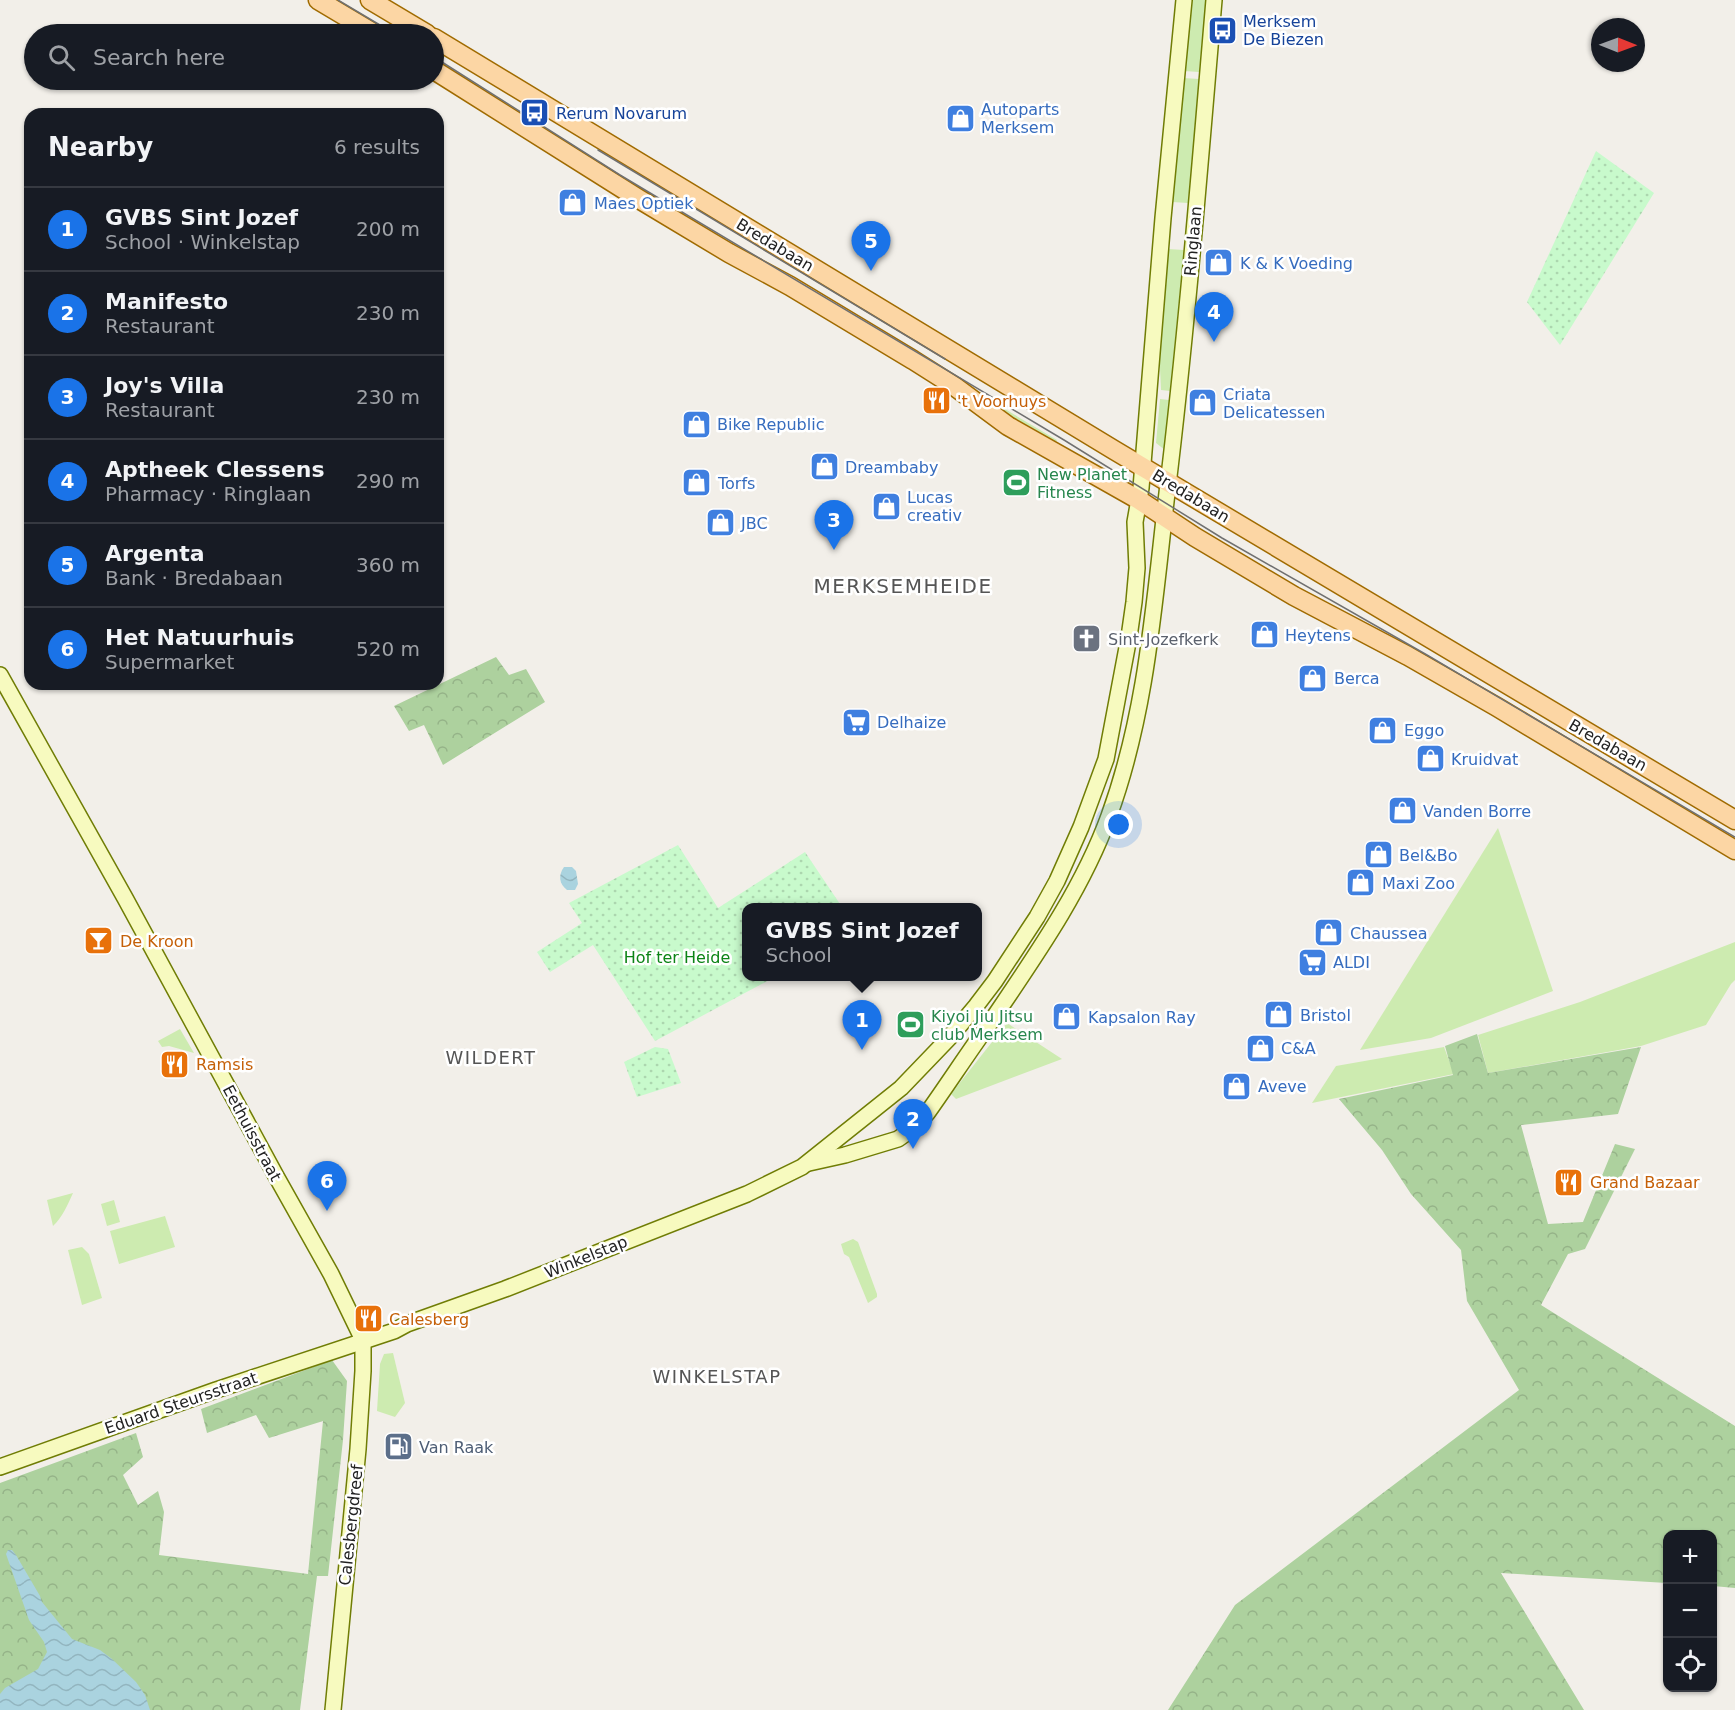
<!DOCTYPE html>
<html lang="en">
<head>
<meta charset="utf-8">
<style>
  :root { --surface:#171b24; --page:#242831; --text:#f1f3f6; --muted:#9ea1a6; --line:#363941; --accent:#1a73e8 }
  body { margin:0; font-family:"DejaVu Sans",sans-serif; background:var(--page); color:var(--text) }
  .controls { position:absolute; right:18px; bottom:18px; display:grid; overflow:hidden; border-radius:12px; box-shadow:0 2px 4px #0004 }
  .controls button { width:54px; height:54px; display:grid; place-items:center; padding:0; border:0; border-bottom:2px solid var(--line); background:var(--surface); color:var(--text); font:30px sans-serif }
  .compass { position:absolute; left:1591px; top:18px; width:54px; height:54px; border-radius:50%; background:var(--surface); box-shadow:0 2px 4px #0004; rotate:91deg }
  .you { position:absolute; left:1119px; top:825px; width:21px; height:21px; margin:-15px; border:4px solid #fff; border-radius:50%; background:#1a73e8; box-shadow:0 0 0 9px #1a73e833 }
  .badge { display:grid; place-items:center; width:39px; height:39px; border-radius:50%; background:var(--accent); color:#fff; font-size:20px; font-weight:700 }
  .pin { position:absolute; translate:-50% -50px; filter:drop-shadow(0 2px 3px #0008) }
  .pin::after { content:''; position:absolute; top:32px; width:21px; height:18px; background:inherit; clip-path:polygon(0 0,100% 0,50% 100%) }
  .popup { position:absolute; left:742px; top:903px; width:240px; height:78px; box-sizing:border-box; display:grid; place-content:center; border-radius:12px; background:var(--surface); filter:drop-shadow(0 2px 4px #0005); font-size:20px; white-space:nowrap; color:var(--muted) }
  .popup b { font-size:22px; color:var(--text) }
  .popup::after { content:''; position:absolute; left:50%; top:100%; margin-left:-12px; border:12px solid transparent; border-top-color:var(--surface) }
  .list { margin:0; padding:0; list-style:none }
  h2 { display:flex; justify-content:space-between; align-items:center; height:78px; margin:0; padding:0 24px; font-size:26px }
  h2 small { font-size:20px; font-weight:400; color:var(--muted) }
  .list li { display:grid; grid-template-columns:39px 1fr auto; gap:18px; align-items:center; box-sizing:border-box; height:84px; padding:0 24px; border-top:2px solid var(--line) }
  .list b { display:block; font-size:22px; white-space:nowrap }
  .list p { margin:0; font-size:20px; white-space:nowrap; color:var(--muted) }
  .list em { font-size:20px; font-style:normal; color:var(--muted) }
  .icon { flex:none; width:33px; height:33px; fill:none; stroke:currentColor; stroke-width:2; stroke-linecap:round; stroke-linejoin:round }
  .map { position:relative; flex:none; width:1735px; height:1710px; overflow:hidden }
  .search { position:absolute; background:var(--surface); box-shadow:0 2px 4px #0004; left:24px; top:24px; width:420px; height:66px; display:flex; align-items:center; gap:15px; box-sizing:border-box; padding:0 21px; border-radius:33px; color:var(--muted); font-size:22px }
  .panel { position:absolute; background:var(--surface); box-shadow:0 2px 4px #0004; left:24px; top:108px; width:420px; height:582px; border-radius:18px }
  .map>svg:first-child { display:block }
  .grass { fill:#cdebb0 }
  .forest { fill:url(#forest-crowns) }
  .park { fill:url(#park-dots) }
  .water { fill:url(#water-waves) }
  .lines { fill:none; stroke-linecap:round; stroke-linejoin:round }
  .secondary-casing { stroke:#707d05; stroke-width:18 }
  .primary-casing { stroke:#a06b00; stroke-width:21 }
  .secondary { stroke:#f7fabf; stroke-width:15 }
  .primary { stroke:#fcd6a4; stroke-width:18 }
  .tram { stroke:#707070; stroke-width:1.5 }
  .labels { text-anchor:middle; dominant-baseline:central; stroke-width:5; stroke-linejoin:round; paint-order:stroke }
  .transit-label { font-size:16px; fill:#164399; stroke:#fff; text-anchor:start }
  .shop-label { font-size:16px; fill:#366cbe; stroke:#fff; text-anchor:start }
  .street-label { font-size:16px; fill:#222; stroke:#fff }
  .food-label { font-size:16px; fill:#c56008; stroke:#fff; text-anchor:start }
  .leisure-label { font-size:16px; fill:#27864d; stroke:#fff; text-anchor:start }
  .worship-label { font-size:16px; fill:#5b616d; stroke:#fff; text-anchor:start }
  .park-label { font-size:16px; fill:#0c8416; stroke:#fff }
  .service-label { font-size:16px; fill:#4e5e75; stroke:#fff; text-anchor:start }
  .neighbourhood-label { font-size:18px; letter-spacing:1.5px; fill:#555; stroke:#fff }
  .quarter-label { font-size:20px; letter-spacing:1.5px; fill:#555; stroke:#fff }
</style>
</head>
<body>
<div class="map">
<svg width="1735" height="1710" viewBox="0 0 1735 1710">
  <defs>
    <pattern id="forest-crowns" width="20" height="18" patternUnits="userSpaceOnUse" patternTransform="scale(1.5)"><rect width="20" height="18" fill="#add19e"/><path d="M2 6a3 3 0 1 1 6 0M12 15a3 3 0 1 1 6 0" fill="none" stroke="#95b388"/></pattern>
    <pattern id="park-dots" width="8" height="8" patternUnits="userSpaceOnUse" patternTransform="scale(1.5)"><rect width="8" height="8" fill="#c8facc"/><path d="M2 2h.1M6 6h.1" fill="none" stroke="#acd6af" stroke-width="1.8" stroke-linecap="round"/></pattern>
    <pattern id="water-waves" width="16" height="10" patternUnits="userSpaceOnUse" patternTransform="scale(1.5)"><rect width="16" height="10" fill="#aad3df"/><path d="M0 5q4-4 8 0t8 0" fill="none" stroke="#92b5bf"/></pattern>
  </defs>
  <rect width="100%" height="100%" fill="#f2efe9"/>
  <g class="grass">
    <polygon points="1190,0 1206,0 1199,72 1184,71"/>
    <polygon points="1183,78 1199,79 1188,203 1172,202"/>
    <polygon points="1168,249 1184,250 1170,391 1161,390 1159,346"/>
    <polygon points="951,377 1057,440 1056,442 1029,426 1006,417"/>
    <polygon points="1160,399 1169,400 1165,450 1156,443"/>
    <polygon points="1498,828 1553,991 1431,1038 1360,1050"/>
    <polygon points="1735,942 1735,980 1731,984 1706,1025 1641,1046 1488,1073 1478,1035 1580,1002"/>
    <polygon points="1007,1023 1062,1059 956,1099 951,1094"/>
    <polygon points="180,1029 194,1053 169,1046 162,1047 158,1041"/>
    <polygon points="1444,1047 1454,1074 1312,1103 1336,1066"/>
    <path d="M73 1193C68 1204 62 1218 53 1226L47 1200Z"/>
    <polygon points="114,1200 120,1222 107,1226 101,1204"/>
    <polygon points="165,1216 175,1247 119,1264 110,1231"/>
    <polygon points="853,1239 858,1242 877,1294 877,1297 868,1303 849,1257 844,1254 841,1244"/>
    <polygon points="82,1247 89,1254 102,1298 82,1305 68,1250"/>
    <polygon points="393,1353 405,1403 395,1417 377,1411 380,1364 384,1354"/>
  </g>
  <g class="forest">
    <polygon points="496,657 509,675 526,669 545,702 443,765 424,725 409,731 394,706"/>
    <polygon points="1477,1034 1488,1073 1641,1047 1618,1114 1521,1125 1548,1224 1583,1222 1615,1144 1635,1149 1585,1249 1568,1254 1541,1305 1735,1426 1735,1588 1713,1586 1712,1534 1668,1534 1667,1583 1501,1573 1584,1710 1168,1710 1235,1605 1519,1390 1467,1301 1461,1250 1411,1194 1382,1150 1339,1099 1453,1075 1445,1046"/>
    <polygon points="332,1360 347,1381 343,1440 328,1576 317,1576 300,1710 0,1710 0,1483 136,1433 143,1457 123,1475 138,1505 158,1491 164,1512 159,1555 308,1574 323,1421 269,1438 256,1415 207,1433 201,1409"/>
  </g>
  <g class="park">
    <polygon points="1596,151 1654,193 1560,345 1527,302"/>
    <polygon points="678,845 718,908 805,852 842,907 746,908 746,976 775,977 655,1041 593,945 550,972 537,952 582,923 569,903"/>
    <polygon points="655,1047 668,1049 681,1083 637,1097 624,1062"/>
  </g>
  <g class="water">
    <path d="M564 867H572L576 871 578 884 575 890H567C559 884 558 875 564 867Z"/>
    <polygon points="8,1550 12,1550 16,1555 40,1596 42,1602 72,1639 100,1650 112,1659 136,1682 145,1695 150,1710 0,1710 0,1694 5,1688 38,1669 47,1652 44,1642 29,1620 6,1554"/>
  </g>
  <g class="lines">
    <defs>
      <g id="secondary">
        <polyline points="0,675 125,898 276,1176 331,1274 363,1340 363,1371 358,1449 333,1710"/>
        <path d="M809 1163 845 1155 898 1139 915 1127 928 1112C950 1081 970 1050 992 1020 1036 955 1082 890 1109 816 1147 712 1154 602 1167 493 1187 329 1200 164 1214 0"/>
        <polyline points="0,1467 216,1390 394,1331 407,1324 505,1289 747,1194 802,1167 901,1088 950,1037 976,1006 995,981 1037,917 1057,881 1081,827 1106,759 1129,637 1134,602 1137,568 1135,522 1141,488 1163,218 1184,0"/>
      </g>
      <g id="primary">
        <polyline points="318,0 375,34"/>
        <polyline points="370,0 427,34"/>
        <polyline points="434,38 1114,450 1735,820"/>
        <polyline points="434,70 639,199 729,253 790,286 913,360 954,386 1008,426 1139,500 1195,537 1294,596 1408,656 1497,707 1735,850"/>
      </g>
    </defs>
    <use href="#secondary" class="secondary-casing"/>
    <use href="#primary" class="primary-casing"/>
    <use href="#secondary" class="secondary"/>
    <use href="#primary" class="primary"/>
    <g class="tram">
      <polyline points="338,0 395,34"/>
      <polyline points="434,57 620,175 1064,440 1222,538 1427,655 1735,837"/>
      <polyline points="598,150 945,359"/>
    </g>
  </g>
  <defs>
    <symbol id="bus-square" viewBox="-11 -11 22 22"><rect x="-9" y="-9" width="18" height="18" rx="4" fill="#1a4fb4" stroke="#fff"/><path d="M-5-6H5V4H4V6H2V4H-2V6H-4V4H-5ZM-3.5-4V0h7V-4ZM-3.5 1.2v1.5H-2V1.2ZM2 1.2v1.5H3.5V1.2Z" fill="#fff"/></symbol>
    <symbol id="shop-square" viewBox="-11 -11 22 22"><rect x="-9" y="-9" width="18" height="18" rx="4" fill="#3f7fe0" stroke="#fff"/><path d="M-5-2.5h2.3a2.7 3.5 0 0 1 5.4 0H5L5.5 6h-11ZM-1.5-2.5h3a1.5 2.3 0 0 0-3 0Z" fill="#fff"/></symbol>
    <symbol id="restaurant-square" viewBox="-11 -11 22 22"><rect x="-9" y="-9" width="18" height="18" rx="4" fill="#e8710a" stroke="#fff"/><path d="M-5-6h1v4h1v-4h1v4h1v-4h1v5L-1.5 .5V6h-2V.5L-5-1ZM5-6V6H3V1.5H1.5Q1.5-4 5-6Z" fill="#fff"/></symbol>
    <symbol id="stadium-square" viewBox="-11 -11 22 22"><rect x="-9" y="-9" width="18" height="18" rx="4" fill="#2e9e5b" stroke="#fff"/><path d="M0-5a6.5 5 0 1 0 0 10a6.5 5 0 1 0 0-10ZM-3.5-1.8h7v3.6h-7Z" fill="#fff"/></symbol>
    <symbol id="church-square" viewBox="-11 -11 22 22"><rect x="-9" y="-9" width="18" height="18" rx="4" fill="#6b7280" stroke="#fff"/><path d="M-1.2-6h2.4v3.5h3.3v2.4h-3.3V6h-2.4V-.1h-3.3v-2.4h3.3Z" fill="#fff"/></symbol>
    <symbol id="supermarket-square" viewBox="-11 -11 22 22"><rect x="-9" y="-9" width="18" height="18" rx="4" fill="#3f7fe0" stroke="#fff"/><path d="M-6-5.5h2.5l.6 2H6L4.5 2H-2.5L-4.4-4H-6ZM-1.5 3.2a1.3 1.3 0 1 0 .1 0ZM3 3.2a1.3 1.3 0 1 0 .1 0Z" fill="#fff"/></symbol>
    <symbol id="bar-square" viewBox="-11 -11 22 22"><rect x="-9" y="-9" width="18" height="18" rx="4" fill="#e8710a" stroke="#fff"/><path d="M-6-5H6L.8 .8V4.5H3.5V6h-7V4.5H-.8V.8Z" fill="#fff"/></symbol>
    <symbol id="fuel-square" viewBox="-11 -11 22 22"><rect x="-9" y="-9" width="18" height="18" rx="4" fill="#5c6f8a" stroke="#fff"/><path d="M-5.5-6h7V0h2V4h1.3V-2.5L3-4.5l.8-.8L6-3V5H2.5V1h-1V6h-7ZM-4.2-4.7v3.2H.2V-4.7Z" fill="#fff"/></symbol>
  </defs>
  <g fill-rule="evenodd">
    <use href="#bus-square" x="1206" y="14" width="33" height="33"/>
    <use href="#bus-square" x="518" y="96" width="33" height="33"/>
    <use href="#shop-square" x="944" y="102" width="33" height="33"/>
    <use href="#shop-square" x="556" y="186" width="33" height="33"/>
    <use href="#shop-square" x="1202" y="246" width="33" height="33"/>
    <use href="#restaurant-square" x="920" y="384" width="33" height="33"/>
    <use href="#shop-square" x="1186" y="386" width="33" height="33"/>
    <use href="#shop-square" x="680" y="408" width="33" height="33"/>
    <use href="#shop-square" x="808" y="450" width="33" height="33"/>
    <use href="#shop-square" x="680" y="466" width="33" height="33"/>
    <use href="#stadium-square" x="1000" y="466" width="33" height="33"/>
    <use href="#shop-square" x="870" y="490" width="33" height="33"/>
    <use href="#shop-square" x="704" y="506" width="33" height="33"/>
    <use href="#shop-square" x="1248" y="618" width="33" height="33"/>
    <use href="#church-square" x="1070" y="622" width="33" height="33"/>
    <use href="#shop-square" x="1296" y="662" width="33" height="33"/>
    <use href="#supermarket-square" x="840" y="706" width="33" height="33"/>
    <use href="#shop-square" x="1366" y="714" width="33" height="33"/>
    <use href="#shop-square" x="1414" y="742" width="33" height="33"/>
    <use href="#shop-square" x="1386" y="794" width="33" height="33"/>
    <use href="#shop-square" x="1362" y="838" width="33" height="33"/>
    <use href="#shop-square" x="1344" y="866" width="33" height="33"/>
    <use href="#shop-square" x="1312" y="916" width="33" height="33"/>
    <use href="#bar-square" x="82" y="924" width="33" height="33"/>
    <use href="#supermarket-square" x="1296" y="946" width="33" height="33"/>
    <use href="#shop-square" x="1262" y="998" width="33" height="33"/>
    <use href="#shop-square" x="1050" y="1000" width="33" height="33"/>
    <use href="#stadium-square" x="894" y="1008" width="33" height="33"/>
    <use href="#shop-square" x="1244" y="1032" width="33" height="33"/>
    <use href="#restaurant-square" x="158" y="1048" width="33" height="33"/>
    <use href="#shop-square" x="1220" y="1070" width="33" height="33"/>
    <use href="#restaurant-square" x="1552" y="1166" width="33" height="33"/>
    <use href="#restaurant-square" x="352" y="1302" width="33" height="33"/>
    <use href="#fuel-square" x="382" y="1430" width="33" height="33"/>
  </g>
  <g class="labels">
    <g class="transit-label">
      <text x="1243" y="21">Merksem<tspan x="1243" dy="18">De Biezen</tspan></text>
      <text x="556" y="113">Rerum Novarum</text>
    </g>
    <g class="shop-label">
      <text x="981" y="109">Autoparts<tspan x="981" dy="18">Merksem</tspan></text>
      <text x="594" y="203">Maes Optiek</text>
      <text x="1240" y="263">K &amp; K Voeding</text>
      <text x="1223" y="394">Criata<tspan x="1223" dy="18">Delicatessen</tspan></text>
      <text x="717" y="424">Bike Republic</text>
      <text x="845" y="467">Dreambaby</text>
      <text x="718" y="483">Torfs</text>
      <text x="907" y="497">Lucas<tspan x="907" dy="18">creativ</tspan></text>
      <text x="741" y="523">JBC</text>
      <text x="1285" y="635">Heytens</text>
      <text x="1334" y="678">Berca</text>
      <text x="877" y="722">Delhaize</text>
      <text x="1404" y="730">Eggo</text>
      <text x="1451" y="759">Kruidvat</text>
      <text x="1423" y="811">Vanden Borre</text>
      <text x="1399" y="855">Bel&amp;Bo</text>
      <text x="1382" y="883">Maxi Zoo</text>
      <text x="1350" y="933">Chaussea</text>
      <text x="1333" y="962">ALDI</text>
      <text x="1300" y="1015">Bristol</text>
      <text x="1088" y="1017">Kapsalon Ray</text>
      <text x="1281" y="1048">C&amp;A</text>
      <text x="1258" y="1086">Aveve</text>
    </g>
    <g class="street-label">
      <text transform="translate(1193 241) rotate(-85)">Ringlaan</text>
      <text transform="translate(775 245) rotate(31)">Bredabaan</text>
      <text transform="translate(1191 496) rotate(31)">Bredabaan</text>
      <text transform="translate(1608 745) rotate(30)">Bredabaan</text>
      <text transform="translate(252 1133) rotate(62)">Eethuisstraat</text>
      <text transform="translate(586 1257) rotate(-22)">Winkelstap</text>
      <text transform="translate(181 1403) rotate(-19)">Eduard Steursstraat</text>
      <text transform="translate(351 1525) rotate(-84)">Calesbergdreef</text>
    </g>
    <g class="food-label">
      <text x="957" y="401">'t Voorhuys</text>
      <text x="120" y="941">De Kroon</text>
      <text x="196" y="1064">Ramsis</text>
      <text x="1590" y="1182">Grand Bazaar</text>
      <text x="389" y="1319">Calesberg</text>
    </g>
    <g class="leisure-label">
      <text x="1037" y="474">New Planet<tspan x="1037" dy="18">Fitness</tspan></text>
      <text x="931" y="1016">Kiyoi Jiu Jitsu<tspan x="931" dy="18">club Merksem</tspan></text>
    </g>
    <g class="worship-label">
      <text x="1108" y="639">Sint-Jozefkerk</text>
    </g>
    <g class="park-label">
      <text x="677" y="957">Hof ter Heide</text>
    </g>
    <g class="service-label">
      <text x="419" y="1447">Van Raak</text>
    </g>
    <g class="neighbourhood-label">
      <text x="491" y="1057">WILDERT</text>
      <text x="717" y="1376">WINKELSTAP</text>
    </g>
    <g class="quarter-label">
      <text x="903" y="586">MERKSEMHEIDE</text>
    </g>
  </g>
</svg>
<div class="controls">
<button>+</button>
<button>−</button>
<button><svg class="icon" aria-label="locate" viewBox="0 0 24 24"><circle cx="12" cy="12" r="6"/><path d="M12 2v4M12 18v4M2 12h4M18 12h4"/></svg></button>
</div>
<svg class="compass" viewBox="-18 -18 36 36"><path d="M0-13l5 13h-10z" fill="#e53935"/><path d="M0 13l5-13h-10z" fill="#9ea1a6"/></svg>
<div class="you"></div>
<div class="pin badge" style="left:862px;top:1050px">1</div>
<div class="popup"><b>GVBS Sint Jozef</b>School</div>
<div class="pin badge" style="left:913px;top:1149px">2</div>
<div class="pin badge" style="left:834px;top:550px">3</div>
<div class="pin badge" style="left:1214px;top:342px">4</div>
<div class="pin badge" style="left:871px;top:271px">5</div>
<div class="pin badge" style="left:327px;top:1211px">6</div>
<div class="search"><svg class="icon" aria-label="search" viewBox="0 0 24 24"><circle cx="10" cy="10" r="6"/><path d="M15 15l6 6"/></svg>Search here</div>
<section class="panel">
<h2>Nearby<small>6 results</small></h2>
<ul class="list">
<li><span class="badge">1</span><div><b>GVBS Sint Jozef</b><p>School · Winkelstap</p></div><em>200 m</em></li>
<li><span class="badge">2</span><div><b>Manifesto</b><p>Restaurant</p></div><em>230 m</em></li>
<li><span class="badge">3</span><div><b>Joy's Villa</b><p>Restaurant</p></div><em>230 m</em></li>
<li><span class="badge">4</span><div><b>Aptheek Clessens</b><p>Pharmacy · Ringlaan</p></div><em>290 m</em></li>
<li><span class="badge">5</span><div><b>Argenta</b><p>Bank · Bredabaan</p></div><em>360 m</em></li>
<li><span class="badge">6</span><div><b>Het Natuurhuis</b><p>Supermarket</p></div><em>520 m</em></li>
</ul>
</section>
</div>
</body>
</html>
